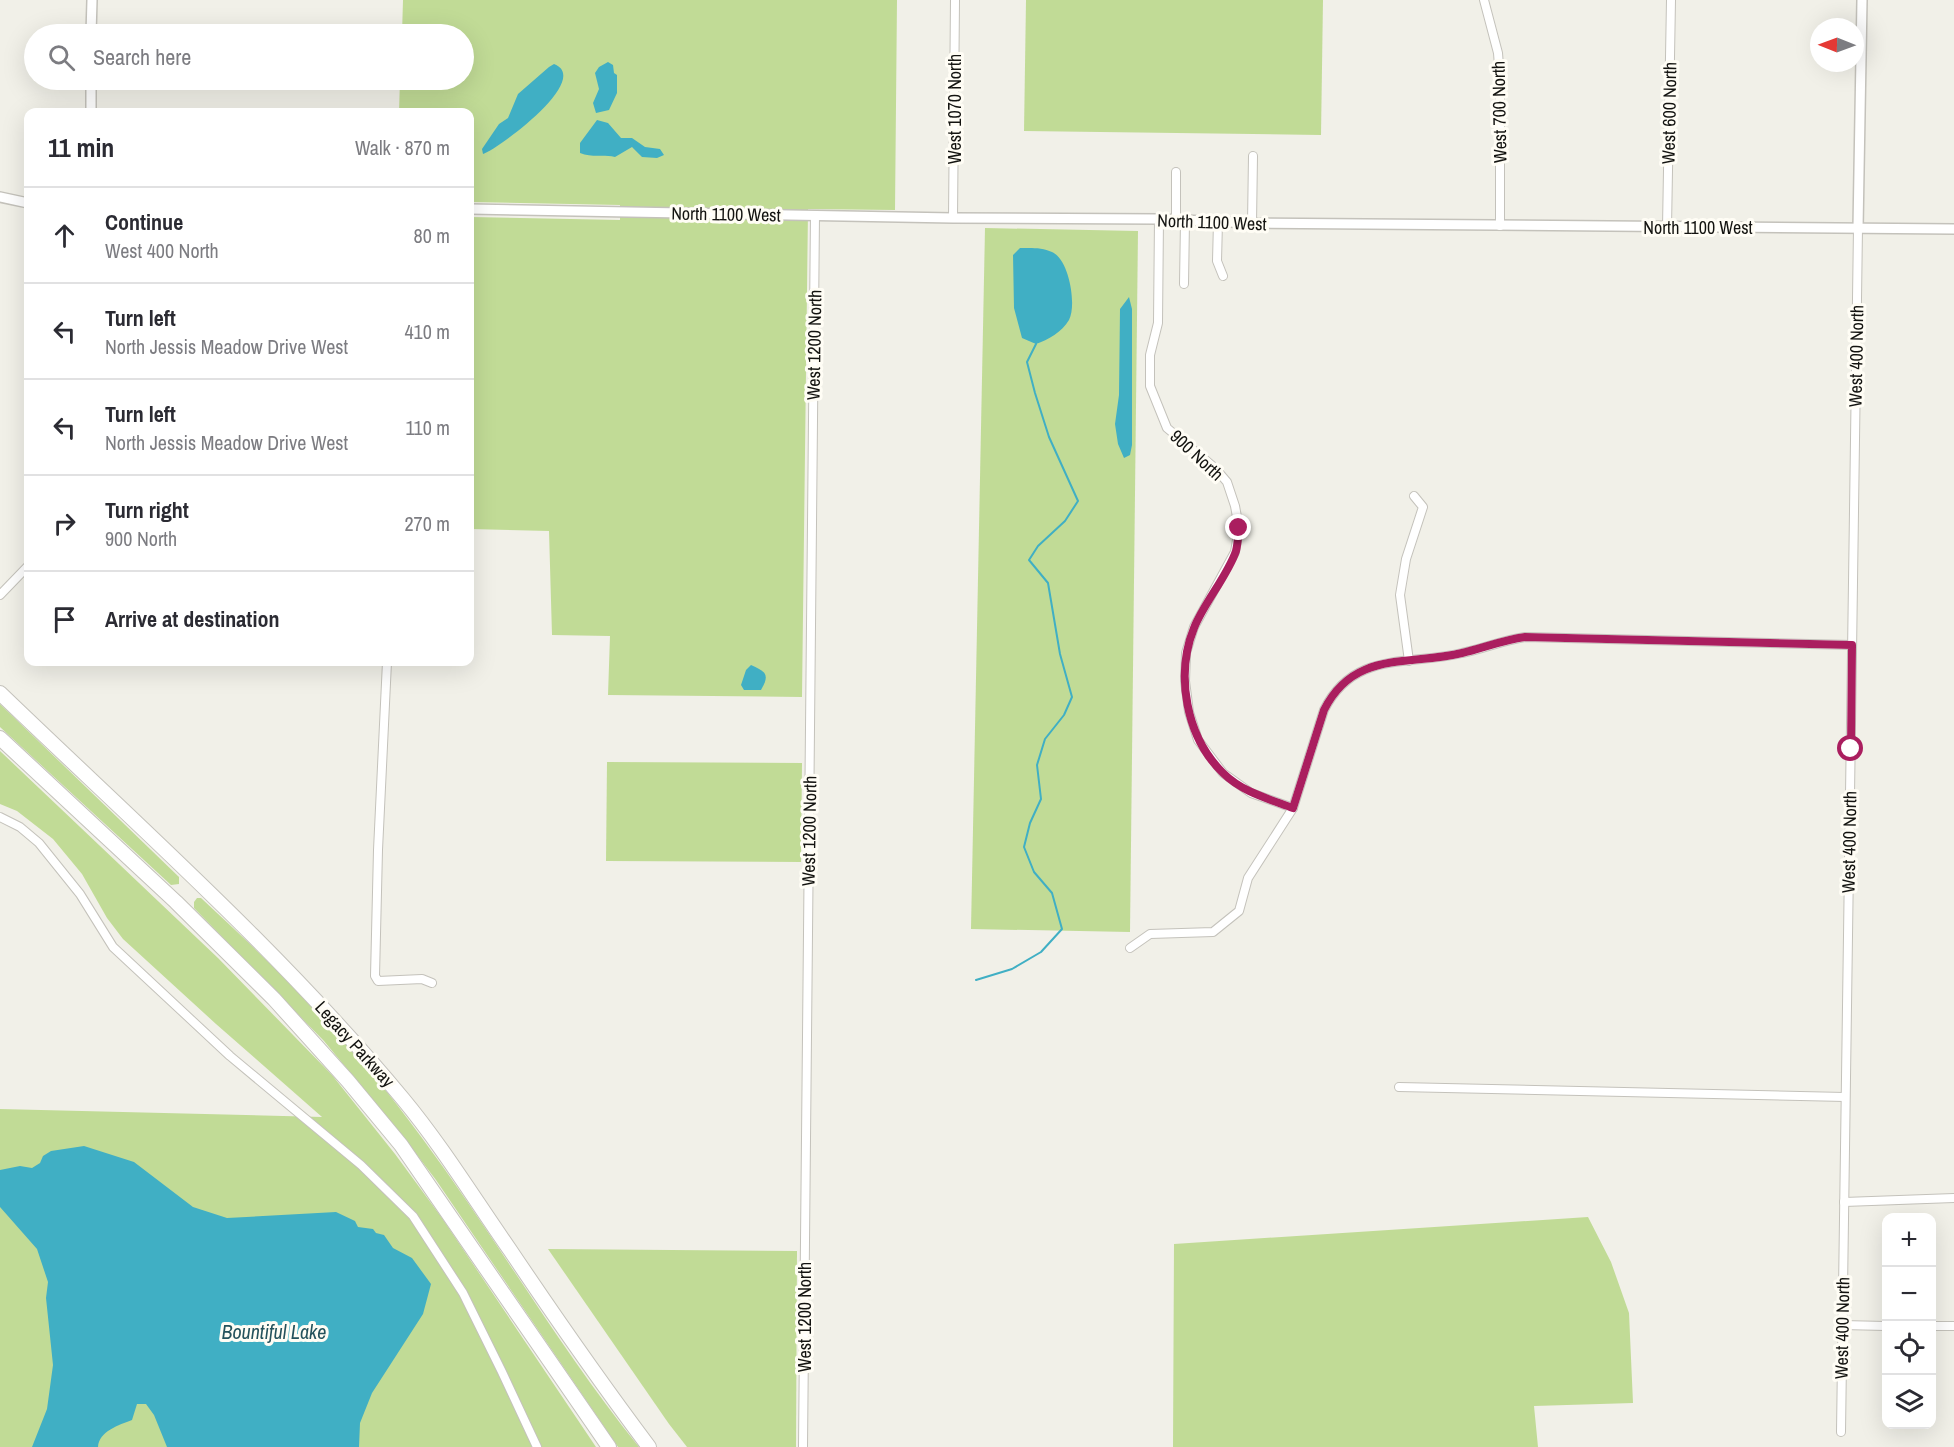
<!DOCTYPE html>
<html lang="en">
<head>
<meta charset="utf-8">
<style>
  :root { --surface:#fff; --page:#f2f2f3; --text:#2b2b33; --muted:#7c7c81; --line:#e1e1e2 }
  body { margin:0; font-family:"Archivo Narrow",sans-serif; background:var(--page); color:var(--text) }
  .controls { position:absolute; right:18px; bottom:18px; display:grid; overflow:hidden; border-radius:12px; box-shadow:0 6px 24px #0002 }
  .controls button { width:54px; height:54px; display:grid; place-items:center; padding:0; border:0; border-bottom:2px solid var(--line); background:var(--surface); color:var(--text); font:30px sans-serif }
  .compass { position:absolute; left:1810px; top:18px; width:54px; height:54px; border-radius:50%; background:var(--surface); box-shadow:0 6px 24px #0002; rotate:271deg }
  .stop { position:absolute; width:18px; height:18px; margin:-14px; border:4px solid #aa1e5f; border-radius:50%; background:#fff }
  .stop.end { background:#aa1e5f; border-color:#fff; box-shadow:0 2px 6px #0008 }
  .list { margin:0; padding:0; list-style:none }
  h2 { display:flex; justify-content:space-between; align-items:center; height:78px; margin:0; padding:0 24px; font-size:26px }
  h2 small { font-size:20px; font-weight:400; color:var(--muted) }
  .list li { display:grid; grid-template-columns:39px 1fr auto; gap:18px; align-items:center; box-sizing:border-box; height:96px; padding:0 24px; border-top:2px solid var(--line) }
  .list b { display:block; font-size:22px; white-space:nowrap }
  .list p { margin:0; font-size:20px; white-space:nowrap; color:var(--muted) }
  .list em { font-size:20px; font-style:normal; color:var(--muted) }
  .icon { flex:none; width:33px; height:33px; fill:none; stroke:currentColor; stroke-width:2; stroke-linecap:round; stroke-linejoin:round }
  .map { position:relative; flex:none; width:1954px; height:1447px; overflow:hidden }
  .search { position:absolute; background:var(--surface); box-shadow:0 6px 24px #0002; left:24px; top:24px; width:450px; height:66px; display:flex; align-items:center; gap:15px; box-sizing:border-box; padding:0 21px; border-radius:33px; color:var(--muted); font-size:22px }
  .panel { position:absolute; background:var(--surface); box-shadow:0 6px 24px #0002; left:24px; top:108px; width:450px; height:558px; border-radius:12px }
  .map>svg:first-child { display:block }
  .green { fill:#c1db96 }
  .water { fill:#40afc4 }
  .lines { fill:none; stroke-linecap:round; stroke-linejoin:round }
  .stream { stroke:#40afc4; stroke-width:2 }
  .minor-casing { stroke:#c4c2bb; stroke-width:10 }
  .tertiary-casing { stroke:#c4c2bb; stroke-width:12 }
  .motorway-casing { stroke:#c4c2bb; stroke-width:16 }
  .minor { stroke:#fff; stroke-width:8 }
  .tertiary { stroke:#fff; stroke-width:9 }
  .motorway { stroke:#fff; stroke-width:14 }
  .route { stroke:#aa1e5f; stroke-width:8 }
  .labels { text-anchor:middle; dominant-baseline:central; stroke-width:6; stroke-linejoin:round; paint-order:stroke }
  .street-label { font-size:18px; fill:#131310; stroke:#fffdf5 }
  .water-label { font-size:20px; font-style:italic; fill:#24525c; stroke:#fffdf5 }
</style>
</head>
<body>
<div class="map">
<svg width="1954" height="1447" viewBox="0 0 1954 1447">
  <rect width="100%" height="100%" fill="#f1f0e8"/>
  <g class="green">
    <polygon points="403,0 897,0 895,210 808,209 802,697 608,695 610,636 552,635 549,531 470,529 470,217 620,220 620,205 470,202 470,112 399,112 400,80 464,80 464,34 402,34"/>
    <polygon points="1026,0 1323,0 1321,135 1024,131"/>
    <polygon points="985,228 1138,231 1130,932 971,929"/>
    <polygon points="0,704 179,877 179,884 171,885 0,727"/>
    <polygon points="0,751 218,958 332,1075 395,1154 442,1218 596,1447 0,1447 0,1109 322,1117 216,1024 123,939 107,918 82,874 53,839 17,811 0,804"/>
    <polygon points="607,762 802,763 801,862 606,861"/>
    <path d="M197 898H201C242 936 283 975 322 1016 358 1054 391 1096 422 1138 497 1239 560 1349 639 1447H618L436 1180 401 1134 324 1041 194 908V902Z"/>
    <polygon points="1588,1217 1611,1262 1629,1313 1633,1403 1534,1406 1538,1447 1173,1447 1174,1244"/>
    <polygon points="548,1249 797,1251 796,1447 687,1447 669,1424"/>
  </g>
  <g class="water">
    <polygon points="608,62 613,65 614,73 617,75 617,93 609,110 596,113 593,103 599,89 595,73 599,67"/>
    <path d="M554 64C593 79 498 149 483 154L482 149 499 124 508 118 518 94 549 67Z"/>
    <path d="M597 120 608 123 621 138H632L645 147 660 149 664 155 657 158 642 157 632 147 615 157C603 154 592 158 580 153V143Z"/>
    <path d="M1020 248C1030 248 1042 247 1052 252 1069 259 1077 305 1069 320 1062 332 1048 340 1036 344L1022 338 1014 308 1013 255Z"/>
    <polygon points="1129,297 1132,309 1132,445 1130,455 1124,458 1118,444 1115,424 1119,395 1120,309"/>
    <path d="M751 665C766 672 770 674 761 690H744L741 685 746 670Z"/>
    <path d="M84 1146 134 1162 193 1207 227 1218 336 1212 355 1221 358 1227 373 1229 376 1233 384 1235 393 1248 412 1258 431 1284 423 1314 372 1393 360 1423 359 1447H167L154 1415 146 1404H137L132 1420C119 1425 99 1431 98 1447H32L47 1409 53 1365 46 1298 48 1282 37 1249 0 1207V1170L20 1166 32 1168 40 1163 43 1156 51 1151Z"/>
  </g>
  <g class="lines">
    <polyline class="stream" points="976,980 1012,969 1041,952 1062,929 1052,893 1034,872 1024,847 1030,823 1041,799 1037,765 1045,739 1064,715 1072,697 1060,654 1048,583 1029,560 1038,546 1065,521 1078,501 1049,437 1035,393 1027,362 1036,344"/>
    <defs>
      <g id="minor">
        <polyline points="1484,0 1498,53 1500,79 1500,226"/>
        <polyline points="1176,172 1176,220"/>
        <polyline points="953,218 955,0"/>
        <polyline points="1159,219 1158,323 1150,355 1150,386 1167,428 1215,468 1227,482 1235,506 1239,528 1235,552 1194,627 1186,653 1185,681 1189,712 1198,740 1223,773 1251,793 1293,808"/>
        <polyline points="1218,222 1217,261 1223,276"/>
        <polyline points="1252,223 1253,156"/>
        <polyline points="1667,227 1671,0"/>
        <polyline points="1184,284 1185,221"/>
        <polyline points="0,595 28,566"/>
        <polyline points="1409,661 1400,595 1406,559 1423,507 1414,496"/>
        <polyline points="387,662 378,850 375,976 378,981 422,979 432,983"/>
        <polyline points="0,817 20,827 39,843 80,894 113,947 230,1056 361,1165 413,1216 463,1293 502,1372 537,1447"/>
        <path d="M1130 948 1150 934 1213 932 1239 911 1248 878 1293 808 1324 710C1354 650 1408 666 1462 653 1483 649 1503 640 1525 637L1852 645"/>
        <polyline points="1399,1087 1845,1097"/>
        <polyline points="1844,1202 1954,1198"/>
        <polyline points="1842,1325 1886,1326"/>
        <polyline points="1932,1326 1954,1326"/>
        <polyline points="1841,1432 1858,228"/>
        <polyline points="803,1447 815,215"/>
      </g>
      <g id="tertiary">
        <polyline points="91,34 92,0"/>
        <polyline points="91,80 91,112"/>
        <polyline points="0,197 28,203"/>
        <polyline points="470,209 953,218 1159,219 1252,223 1954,229"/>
        <polyline points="1858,228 1862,0"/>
      </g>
      <g id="motorway">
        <path d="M0 693C137 825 281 952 403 1099 442 1146 475 1200 510 1250 555 1317 601 1383 649 1447"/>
        <polyline points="0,738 176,902 274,999 348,1081 401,1145 609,1447"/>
      </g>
    </defs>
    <use href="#minor" class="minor-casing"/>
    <use href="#tertiary" class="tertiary-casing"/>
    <use href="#motorway" class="motorway-casing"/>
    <use href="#minor" class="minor"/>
    <use href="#tertiary" class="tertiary"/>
    <use href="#motorway" class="motorway"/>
  </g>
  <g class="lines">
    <path class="route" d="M1239 528C1238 535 1238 543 1236 551 1228 575 1204 603 1194 628 1175 675 1186 737 1223 773 1242 792 1269 799 1293 808L1324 710C1354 650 1408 666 1462 653 1483 648 1503 640 1525 637L1852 645 1851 749"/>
  </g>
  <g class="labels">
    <g class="street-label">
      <text transform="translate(954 109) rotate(-90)">West 1070 North</text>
      <text transform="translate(1499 112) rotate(-91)">West 700 North</text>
      <text transform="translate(1669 113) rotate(-89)">West 600 North</text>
      <text transform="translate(726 214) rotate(1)">North 1100 West</text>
      <text transform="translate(1212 222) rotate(2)">North 1100 West</text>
      <text x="1698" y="227">North 1100 West</text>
      <text transform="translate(814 345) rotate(-89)">West 1200 North</text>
      <text transform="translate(1856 356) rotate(-89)">West 400 North</text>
      <text transform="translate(1197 455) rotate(43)">900 North</text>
      <text transform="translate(809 831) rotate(-89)">West 1200 North</text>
      <text transform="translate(1849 842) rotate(-89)">West 400 North</text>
      <text transform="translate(355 1044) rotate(48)">Legacy Parkway</text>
      <text transform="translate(804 1317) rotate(-90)">West 1200 North</text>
      <text transform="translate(1842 1328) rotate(-89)">West 400 North</text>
    </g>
    <g class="water-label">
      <text x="274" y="1331">Bountiful Lake</text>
    </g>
  </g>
</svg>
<div class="controls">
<button>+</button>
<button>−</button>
<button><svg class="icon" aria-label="locate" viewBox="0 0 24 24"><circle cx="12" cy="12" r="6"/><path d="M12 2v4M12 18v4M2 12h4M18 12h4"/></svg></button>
<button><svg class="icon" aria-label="layers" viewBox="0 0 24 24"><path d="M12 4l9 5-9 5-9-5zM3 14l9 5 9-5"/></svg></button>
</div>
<svg class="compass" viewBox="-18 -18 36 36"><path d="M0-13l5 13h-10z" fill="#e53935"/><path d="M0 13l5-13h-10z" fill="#7c7c81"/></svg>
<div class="stop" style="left:1851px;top:749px"></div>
<div class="stop end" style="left:1239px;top:528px"></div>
<div class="search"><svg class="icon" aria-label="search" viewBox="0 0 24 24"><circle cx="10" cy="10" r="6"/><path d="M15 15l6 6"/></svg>Search here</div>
<section class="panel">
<h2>11 min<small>Walk · 870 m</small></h2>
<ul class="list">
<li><svg class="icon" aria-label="ahead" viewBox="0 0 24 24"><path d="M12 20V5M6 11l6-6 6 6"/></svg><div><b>Continue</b><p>West 400 North</p></div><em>80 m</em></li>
<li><svg class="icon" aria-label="left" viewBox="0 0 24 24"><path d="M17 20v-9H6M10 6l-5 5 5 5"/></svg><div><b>Turn left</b><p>North Jessis Meadow Drive West</p></div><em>410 m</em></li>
<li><svg class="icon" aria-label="left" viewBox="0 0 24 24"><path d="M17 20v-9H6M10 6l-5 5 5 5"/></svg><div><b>Turn left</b><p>North Jessis Meadow Drive West</p></div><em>110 m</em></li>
<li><svg class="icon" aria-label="right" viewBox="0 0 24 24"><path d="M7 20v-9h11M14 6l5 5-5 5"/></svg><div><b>Turn right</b><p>900 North</p></div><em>270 m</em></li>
<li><svg class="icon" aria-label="arrive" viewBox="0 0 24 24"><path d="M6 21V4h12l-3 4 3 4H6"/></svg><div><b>Arrive at destination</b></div></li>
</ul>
</section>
</div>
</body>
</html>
